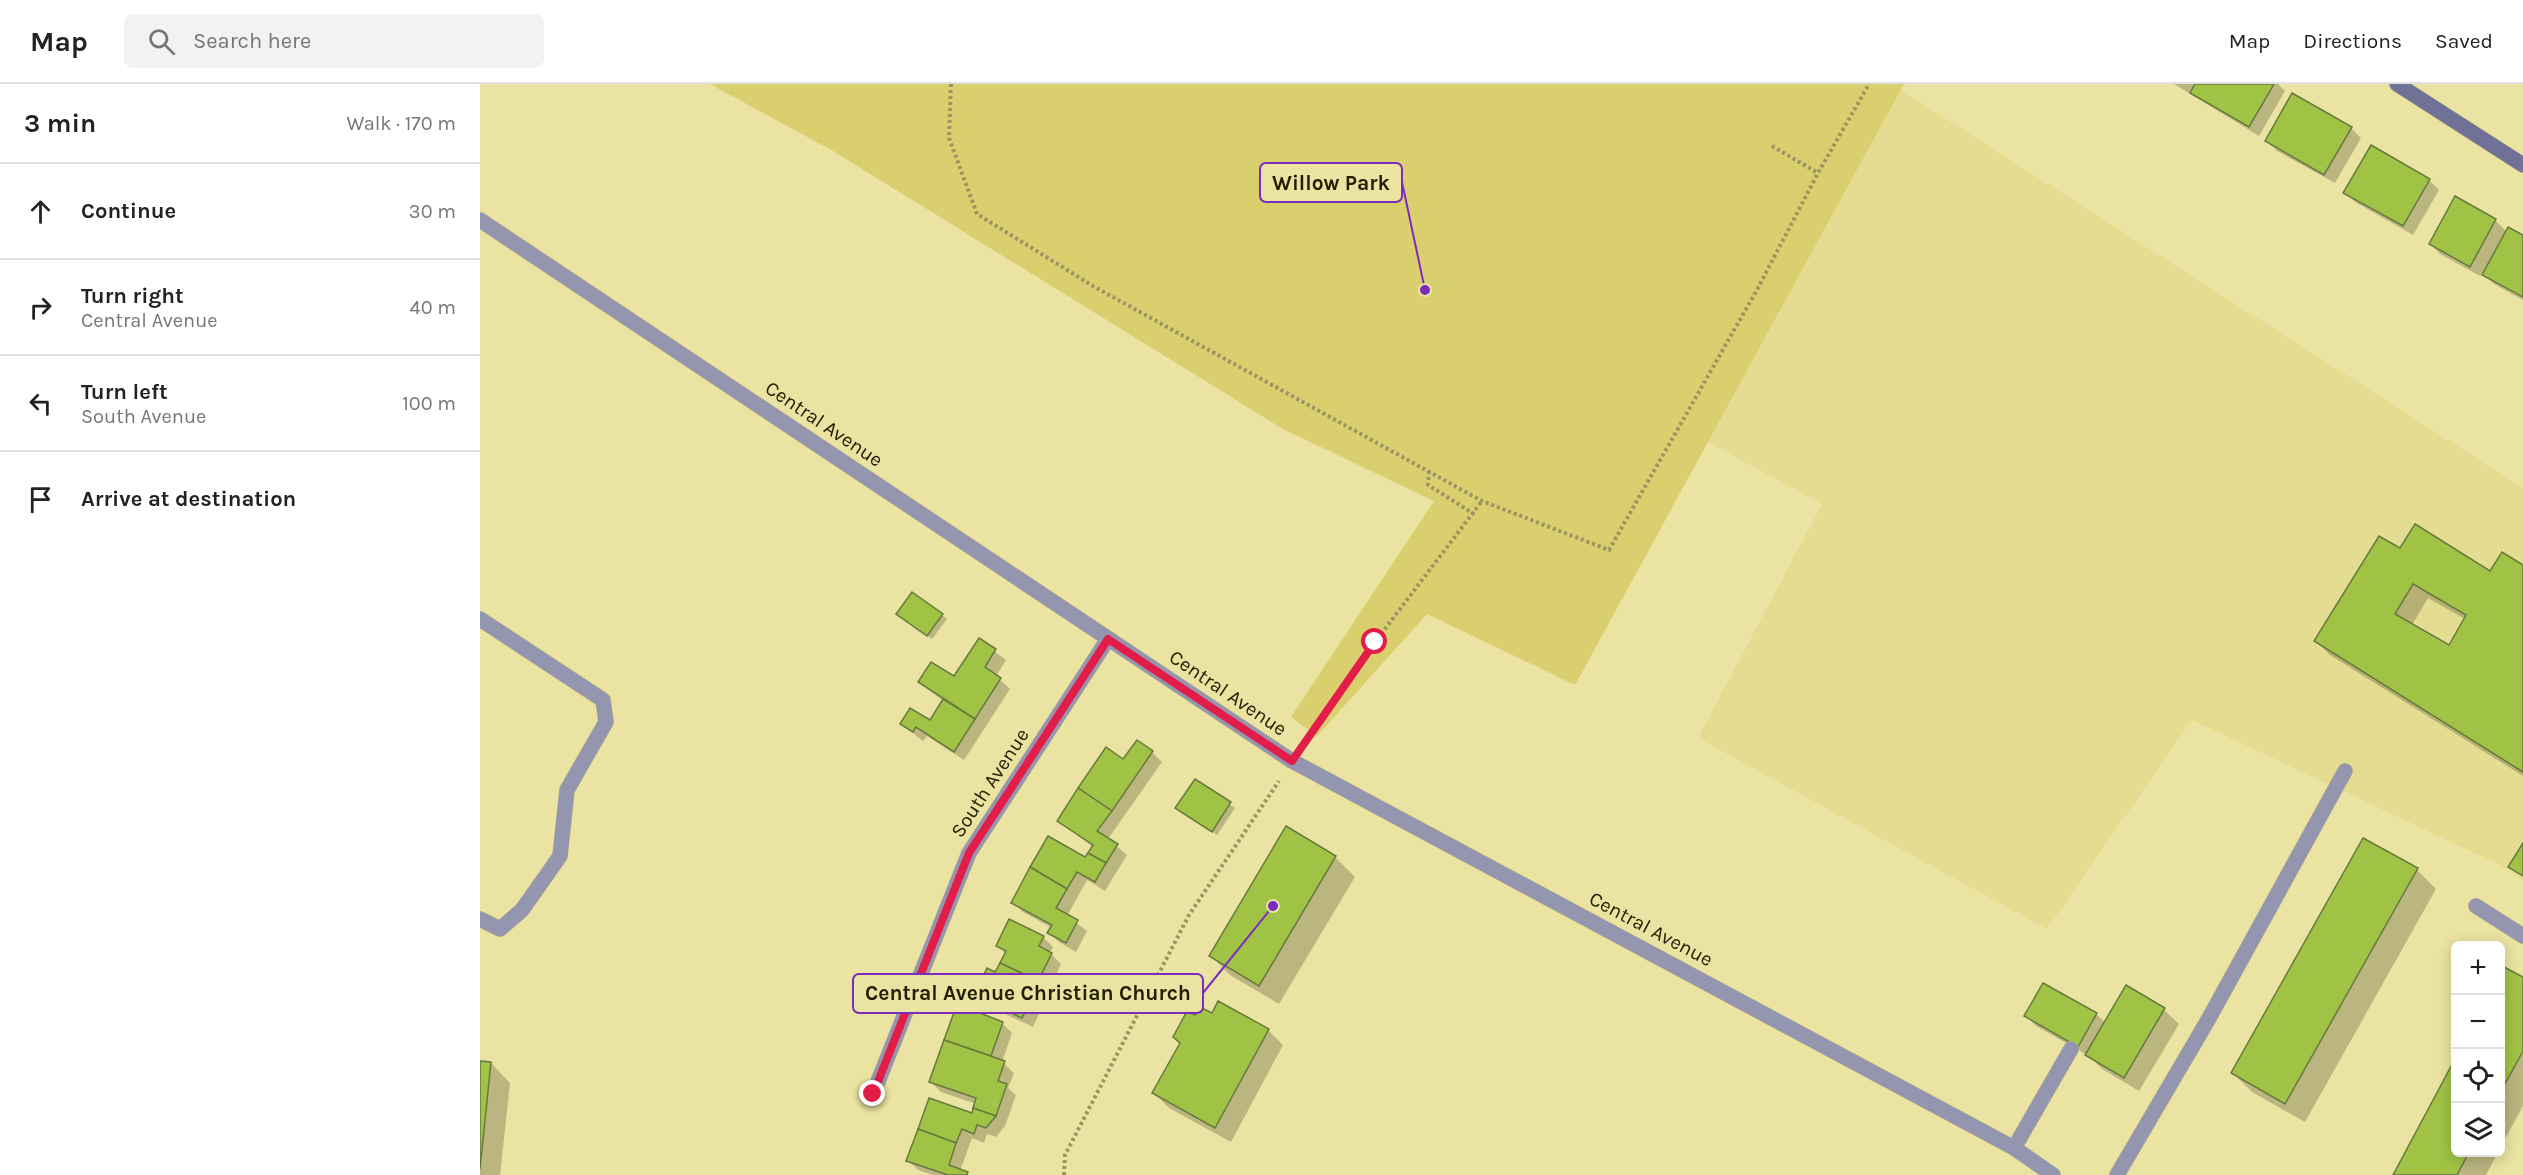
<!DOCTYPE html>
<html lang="en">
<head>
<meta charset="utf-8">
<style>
  :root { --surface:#fff; --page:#f2f2f2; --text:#222; --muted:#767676; --line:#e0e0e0 }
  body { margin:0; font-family:Karla,sans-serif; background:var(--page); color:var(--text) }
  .controls { position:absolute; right:18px; bottom:18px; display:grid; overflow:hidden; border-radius:9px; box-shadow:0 3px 15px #0003 }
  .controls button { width:54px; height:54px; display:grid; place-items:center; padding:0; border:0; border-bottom:2px solid var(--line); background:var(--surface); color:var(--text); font:30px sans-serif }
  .stop { position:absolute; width:18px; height:18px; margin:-14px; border:4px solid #e11d48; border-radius:50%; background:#fff }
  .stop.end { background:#e11d48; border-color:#fff; box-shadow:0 2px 6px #0008 }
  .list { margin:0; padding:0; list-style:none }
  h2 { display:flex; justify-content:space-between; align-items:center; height:78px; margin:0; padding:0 24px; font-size:26px }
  h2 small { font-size:20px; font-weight:400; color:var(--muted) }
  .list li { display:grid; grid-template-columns:39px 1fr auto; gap:18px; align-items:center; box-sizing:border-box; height:96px; padding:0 24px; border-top:2px solid var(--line) }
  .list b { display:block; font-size:22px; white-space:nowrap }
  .list p { margin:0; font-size:20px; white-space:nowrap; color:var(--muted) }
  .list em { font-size:20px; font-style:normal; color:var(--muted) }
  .icon { flex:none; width:33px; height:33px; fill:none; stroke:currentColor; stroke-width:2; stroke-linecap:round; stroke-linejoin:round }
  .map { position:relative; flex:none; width:2043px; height:1091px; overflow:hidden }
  header { display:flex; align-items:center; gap:36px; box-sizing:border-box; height:84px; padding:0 30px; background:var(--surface); border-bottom:2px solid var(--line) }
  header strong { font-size:28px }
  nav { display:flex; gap:33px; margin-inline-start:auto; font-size:21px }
  .search { width:420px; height:54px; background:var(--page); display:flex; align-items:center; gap:15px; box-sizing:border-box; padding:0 21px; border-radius:9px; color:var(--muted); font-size:22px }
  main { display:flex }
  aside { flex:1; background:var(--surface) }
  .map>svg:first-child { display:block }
  .built { fill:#e4dd91 }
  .green { fill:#dacf6e }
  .shadow { fill:#0003; fill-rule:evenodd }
  .building { fill:#a0c346; stroke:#67793f; stroke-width:1.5; fill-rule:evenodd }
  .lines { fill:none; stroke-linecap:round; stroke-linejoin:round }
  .service-casing { stroke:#c6c085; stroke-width:16 }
  .minor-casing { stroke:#c6c085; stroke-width:16 }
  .secondary-casing { stroke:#c6c085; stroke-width:16 }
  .path { stroke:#9a9562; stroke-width:4; stroke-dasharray:3 3; stroke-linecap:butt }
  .service { stroke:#9495af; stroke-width:15 }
  .minor { stroke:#9495af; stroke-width:15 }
  .secondary { stroke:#707196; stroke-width:15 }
  .route { stroke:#e11d48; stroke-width:8 }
  .labels { text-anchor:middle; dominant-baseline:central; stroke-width:4.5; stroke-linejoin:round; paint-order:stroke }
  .street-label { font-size:20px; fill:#211e03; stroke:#eae3a1 }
  .leader { fill:none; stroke:#7b2cbf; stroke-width:2 }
  .callout-dot { fill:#7b2cbf; stroke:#eae3a1; stroke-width:2 }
  .callout { fill:#eae3a1; stroke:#7b2cbf; stroke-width:2 }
  .callout-label { font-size:21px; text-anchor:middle; font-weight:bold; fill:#211e03 }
</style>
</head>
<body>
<header>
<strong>Map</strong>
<div class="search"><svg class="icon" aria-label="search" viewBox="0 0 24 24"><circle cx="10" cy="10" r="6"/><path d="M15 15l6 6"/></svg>Search here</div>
<nav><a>Map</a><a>Directions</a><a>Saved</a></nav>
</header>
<main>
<aside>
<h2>3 min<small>Walk · 170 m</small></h2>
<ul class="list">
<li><svg class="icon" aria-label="ahead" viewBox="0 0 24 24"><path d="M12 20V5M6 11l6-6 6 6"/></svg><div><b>Continue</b></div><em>30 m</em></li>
<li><svg class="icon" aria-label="right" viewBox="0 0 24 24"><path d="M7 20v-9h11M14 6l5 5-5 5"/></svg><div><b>Turn right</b><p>Central Avenue</p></div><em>40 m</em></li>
<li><svg class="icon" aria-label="left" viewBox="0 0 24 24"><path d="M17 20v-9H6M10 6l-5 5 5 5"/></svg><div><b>Turn left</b><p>South Avenue</p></div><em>100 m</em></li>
<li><svg class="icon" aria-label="arrive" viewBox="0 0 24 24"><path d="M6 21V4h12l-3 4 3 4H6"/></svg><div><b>Arrive at destination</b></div></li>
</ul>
</aside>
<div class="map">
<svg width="2043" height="1091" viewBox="0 0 2043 1091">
  <rect width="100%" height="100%" fill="#eae3a1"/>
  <polygon class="built" points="1421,6 2043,404 2043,796 2018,780 1712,636 1567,845 1218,654 1342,420 1228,358"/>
  <polygon class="green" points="230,0 1424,0 1095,601 947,530 837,652 811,633 954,417 803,345 353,67"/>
  <g class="shadow">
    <polygon points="1694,0 1798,0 1805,7 1779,52"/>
    <polygon points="1871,44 1881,54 1855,99 1797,67 1787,57"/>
    <polygon points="1949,96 1959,106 1933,151 1875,118 1865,108"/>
    <polygon points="2015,136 2027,148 2043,152 2043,216 2014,200 2002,188 2000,192 1960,170 1951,160"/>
    <path d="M1920 466 2011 489 2043 483V692L1850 571 1835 556ZM1948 514 1985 535 1969 563 1932 541Z"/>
    <polygon points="462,531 467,535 452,555 423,534"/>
    <polygon points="499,556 526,576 516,592 530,605 484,676 447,652 443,657 421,640 450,638 463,617 440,598 475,594"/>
    <polygon points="672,668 682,678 628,755 647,771 625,807 607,796 587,832 607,847 596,868 579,858 569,848 572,844 543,828 533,818 605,776 613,763 579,737 644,677"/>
    <polygon points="715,697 755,724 737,751 697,724"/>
    <polygon points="807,744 855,773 875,793 799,920 750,891 731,872"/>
    <polygon points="1937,786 1956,805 1825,1038 1772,1008 1753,989"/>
    <polygon points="563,853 573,863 570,869 581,880 569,906 556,900 547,919 559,930 553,943 506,921 496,911 516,890 526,870 518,862"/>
    <polygon points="2020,893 2043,894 2043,1022 2020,1064"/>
    <polygon points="1647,903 1684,926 1699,940 1659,1007 1622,985 1609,972 1556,942 1546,932 1616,930 1626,939"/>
    <polygon points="739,919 788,946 803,961 751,1058 689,1024 674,1009 716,933 732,931"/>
    <polygon points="478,922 522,939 532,949 522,978 534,989 528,1004 536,1011 525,1042 516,1053 507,1050 504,1059 492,1054 480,1087 489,1091 453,1091 438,1086 428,1076 493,1031 496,1020 461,1008 451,998"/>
    <polygon points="0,978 11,979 30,999 20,1091 0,1091"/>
    <polygon points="1976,1068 2018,1068 2006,1091 1914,1091"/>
  </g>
  <g class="building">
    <polygon points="1715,0 1794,0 1769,43 1710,9"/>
    <polygon points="1812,9 1872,43 1844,91 1785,57"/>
    <polygon points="1891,61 1950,95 1923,142 1863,109"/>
    <polygon points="1975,112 2016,135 1990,183 1949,160"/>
    <polygon points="2028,143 2043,151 2043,213 2002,191"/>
    <path d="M1935 440 2010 487 2022 468 2043 481V688L1834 557 1899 452 1920 464ZM1933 500 1986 531 1969 561 1915 530Z"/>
    <polygon points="432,508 463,530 447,552 416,530"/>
    <polygon points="499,554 516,565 505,583 521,594 495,635 438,598 451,578 474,592"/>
    <polygon points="463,615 495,635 474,668 436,643 433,648 420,640 430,624 450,636"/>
    <polygon points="657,656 673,667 632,727 598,704 626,663 643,675"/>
    <polygon points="715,695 751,718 732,748 695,724"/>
    <polygon points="598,704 632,727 617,747 638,760 626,779 608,769 613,761 577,737"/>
    <polygon points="806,742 856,772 779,902 729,872"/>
    <polygon points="568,752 605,773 608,769 626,779 615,798 597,788 587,805 550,783"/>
    <polygon points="1883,754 1938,784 1805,1020 1751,989"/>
    <polygon points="2043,759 2043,792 2028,783"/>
    <polygon points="550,783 587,805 576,824 598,836 586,859 567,849 572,841 531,819"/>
    <polygon points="529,835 564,852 559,862 572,869 558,897 520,879 526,867 516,862"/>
    <polygon points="520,879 546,891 536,912 550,919 542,934 494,912 507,884 515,888"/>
    <polygon points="2024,883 2043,893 2043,967 2020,1009 2020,889"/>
    <polygon points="1563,899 1617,929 1598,963 1544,932"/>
    <polygon points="1646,901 1685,924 1644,994 1605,971"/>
    <polygon points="738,917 789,945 735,1044 672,1009 700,959 693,953 707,927 715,931 720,923 732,929"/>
    <polygon points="477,920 523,938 511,972 464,956"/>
    <polygon points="464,956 525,977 518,997 527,1000 516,1032 493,1024 496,1014 449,998"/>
    <polygon points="1976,973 1976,1068 1989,1068 1977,1091 1913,1091"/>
    <polygon points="0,977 11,978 0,1085"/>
    <polygon points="449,1014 492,1029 493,1024 516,1032 506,1044 497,1041 494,1050 482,1045 476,1059 438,1045"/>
    <polygon points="438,1045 476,1059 469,1081 488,1088 487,1091 468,1091 426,1077"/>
  </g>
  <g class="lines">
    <defs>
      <g id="service">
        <polyline points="1534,1064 1591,965"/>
        <polyline points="1637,1091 1728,936 1865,687"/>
      </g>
      <g id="minor">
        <polyline points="0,136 812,677 1534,1064 1573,1091"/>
        <polyline points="0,535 123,616 126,638 87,706 80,772 42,826 20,845 0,835"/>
        <polyline points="1996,822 2043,852"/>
        <polyline points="393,1010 489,769 628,555"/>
      </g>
      <polyline id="secondary" points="1917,0 2043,81"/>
    </defs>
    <use href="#service" class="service-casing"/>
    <use href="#minor" class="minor-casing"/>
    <use href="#secondary" class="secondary-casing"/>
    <g class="path">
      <polyline points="471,0 469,54 497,130 613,202 1002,417 1129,466 1278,204 1338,89 1389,0"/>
      <polyline points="1292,62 1338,89"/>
      <polyline points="949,387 948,401 994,430"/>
      <polyline points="825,658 895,558 1002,417"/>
      <polyline points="584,1091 585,1071 709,831 799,697"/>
    </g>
    <use href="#service" class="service"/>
    <use href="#minor" class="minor"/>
    <use href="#secondary" class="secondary"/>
  </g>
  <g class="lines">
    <polyline class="route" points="393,1010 489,769 628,555 812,677 895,558"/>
  </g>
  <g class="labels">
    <g class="street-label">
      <text transform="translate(344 340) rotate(34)">Central Avenue</text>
      <text transform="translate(748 609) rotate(34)">Central Avenue</text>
      <text transform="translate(510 699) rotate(-57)">South Avenue</text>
      <text transform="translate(1171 845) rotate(28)">Central Avenue</text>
    </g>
  </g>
  <path class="leader" d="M945 206L922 98M793 822L723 909"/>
  <g class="callout-dot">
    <circle cx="945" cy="206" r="6"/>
    <circle cx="793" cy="822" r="6"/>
  </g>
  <g class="callout">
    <rect x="780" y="79" width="142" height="39" rx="6"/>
    <rect x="373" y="890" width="350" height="39" rx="6"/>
  </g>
  <g class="callout-label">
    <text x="851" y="106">Willow Park</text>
    <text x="548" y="916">Central Avenue Christian Church</text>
  </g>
</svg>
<div class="controls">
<button>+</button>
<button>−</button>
<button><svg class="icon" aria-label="locate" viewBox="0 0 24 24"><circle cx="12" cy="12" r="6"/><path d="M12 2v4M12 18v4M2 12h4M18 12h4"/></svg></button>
<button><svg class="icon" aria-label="layers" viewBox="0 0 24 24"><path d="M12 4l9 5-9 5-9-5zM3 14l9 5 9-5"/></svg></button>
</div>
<div class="stop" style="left:895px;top:558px"></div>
<div class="stop end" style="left:393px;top:1010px"></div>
</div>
</main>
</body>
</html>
